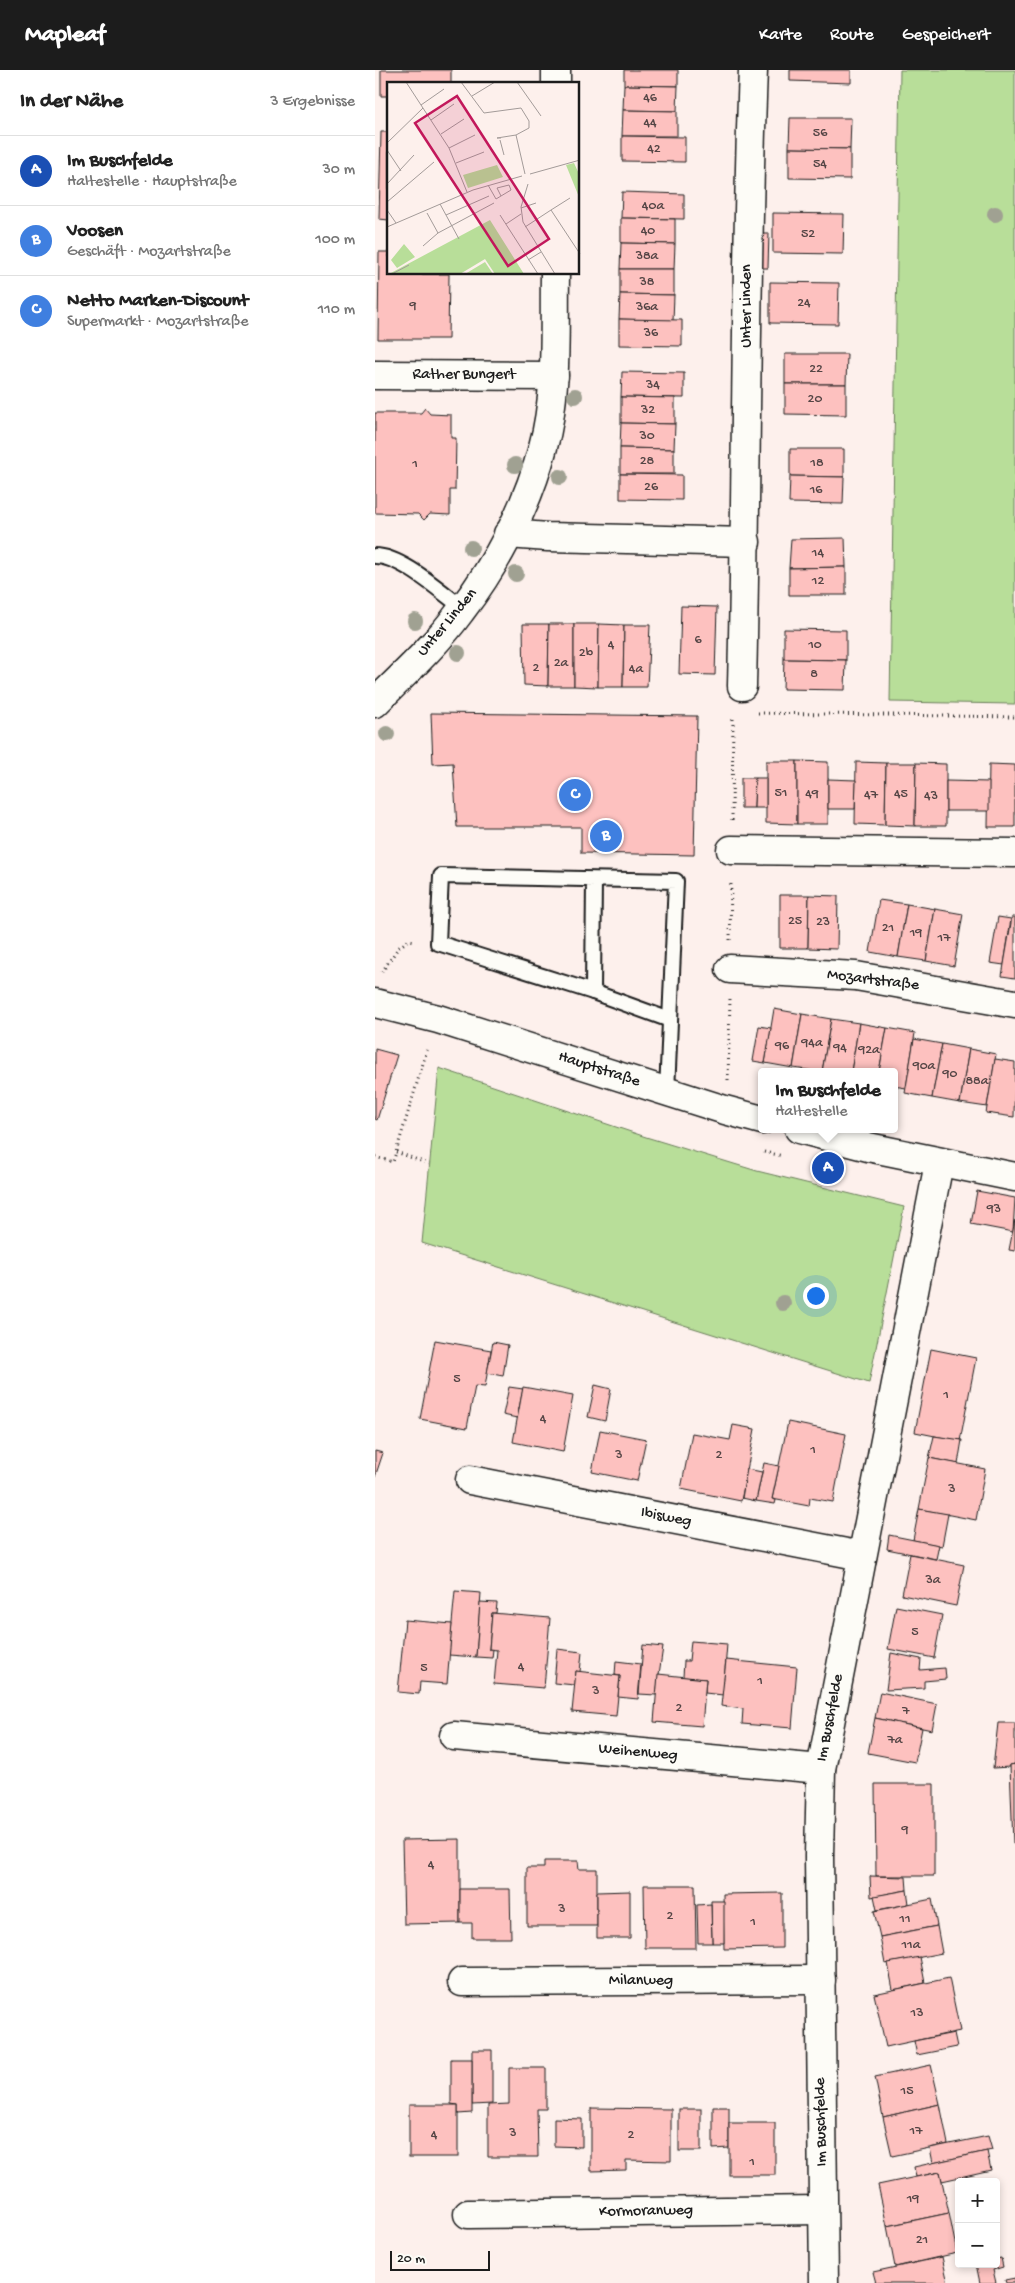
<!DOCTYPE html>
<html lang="de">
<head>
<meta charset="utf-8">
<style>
  :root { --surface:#fff; --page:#f2f2f2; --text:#222; --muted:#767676; --line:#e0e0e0; --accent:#1c1c1c }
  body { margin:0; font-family:"Gochi Hand",sans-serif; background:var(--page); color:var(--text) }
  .controls { position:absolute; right:15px; bottom:15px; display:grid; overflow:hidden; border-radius:5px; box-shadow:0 2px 8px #0003 }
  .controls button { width:45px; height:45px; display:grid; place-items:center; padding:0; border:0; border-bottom:1px solid var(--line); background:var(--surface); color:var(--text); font:25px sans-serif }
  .scale { position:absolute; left:15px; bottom:12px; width:100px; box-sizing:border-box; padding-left:5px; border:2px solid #1c1c1c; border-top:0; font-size:14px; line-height:18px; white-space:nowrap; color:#1c1c1c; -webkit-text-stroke:4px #fdfcf7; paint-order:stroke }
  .you { position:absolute; left:440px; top:1225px; width:18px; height:18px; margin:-12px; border:4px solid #fff; border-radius:50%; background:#1a73e8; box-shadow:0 0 0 8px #1a73e833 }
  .badge { display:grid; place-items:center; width:32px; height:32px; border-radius:50%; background:var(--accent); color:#fff; font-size:16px; font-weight:700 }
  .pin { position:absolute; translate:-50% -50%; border:2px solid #fff; box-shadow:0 1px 5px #0006 }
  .popup { position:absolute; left:383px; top:998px; width:140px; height:65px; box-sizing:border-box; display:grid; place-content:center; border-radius:5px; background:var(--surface); filter:drop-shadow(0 1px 4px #0005); font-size:16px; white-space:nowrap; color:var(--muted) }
  .popup b { font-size:19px; color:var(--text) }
  .popup::after { content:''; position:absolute; left:50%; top:100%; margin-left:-10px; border:10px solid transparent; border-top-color:var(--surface) }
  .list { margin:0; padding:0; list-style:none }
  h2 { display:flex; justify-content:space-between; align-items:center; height:65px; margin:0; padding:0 20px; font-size:21px }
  h2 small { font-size:16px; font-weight:400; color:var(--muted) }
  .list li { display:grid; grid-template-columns:32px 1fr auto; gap:15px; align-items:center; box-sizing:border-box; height:70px; padding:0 20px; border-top:1px solid var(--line) }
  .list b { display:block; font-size:19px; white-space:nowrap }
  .list p { margin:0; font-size:16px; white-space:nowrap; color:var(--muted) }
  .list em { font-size:16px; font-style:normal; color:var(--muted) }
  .map { position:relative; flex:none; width:640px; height:2213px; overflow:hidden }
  header { display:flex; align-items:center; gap:30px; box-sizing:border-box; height:70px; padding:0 25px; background:var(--accent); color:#fff }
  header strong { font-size:24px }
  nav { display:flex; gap:28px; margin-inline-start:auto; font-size:18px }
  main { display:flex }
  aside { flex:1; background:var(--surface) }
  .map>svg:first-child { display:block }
  .green { fill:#b8de99; stroke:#6a7d5a }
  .building { fill:#fdc1bf; stroke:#1c1c1c }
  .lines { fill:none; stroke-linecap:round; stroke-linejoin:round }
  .service-casing { stroke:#1c1c1c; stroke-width:18 }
  .minor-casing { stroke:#1c1c1c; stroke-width:31 }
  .tertiary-casing { stroke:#1c1c1c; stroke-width:31 }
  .path { stroke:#1c1c1c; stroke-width:3; stroke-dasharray:1 4; stroke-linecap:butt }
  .service { stroke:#fdfcf7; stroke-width:14 }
  .minor { stroke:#fdfcf7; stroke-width:28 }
  .tertiary { stroke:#fdfcf7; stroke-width:28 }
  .tree { fill:#a0a192 }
  .labels { text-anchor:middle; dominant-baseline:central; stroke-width:4; stroke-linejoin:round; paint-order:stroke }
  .number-label { font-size:14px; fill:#544545 }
  .street-label { font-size:16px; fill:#1c1c1c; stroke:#fdfcf7 }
  .inset-road { fill:none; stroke:#a39b99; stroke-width:1 }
  .view { fill:#c2185b; fill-opacity:0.15; stroke:#c2185b; stroke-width:2.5 }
  .inset-edge { fill:none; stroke:#1c1c1c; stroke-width:2.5 }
</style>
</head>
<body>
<header>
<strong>Mapleaf</strong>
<nav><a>Karte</a><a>Route</a><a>Gespeichert</a></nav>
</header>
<main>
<aside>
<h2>In der Nähe<small>3 Ergebnisse</small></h2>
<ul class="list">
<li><span class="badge" style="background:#1a4fb4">A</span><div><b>Im Buschfelde</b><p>Haltestelle · Hauptstraße</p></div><em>30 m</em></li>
<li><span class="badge" style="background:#3f7fe0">B</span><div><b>Voosen</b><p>Geschäft · Mozartstraße</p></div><em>100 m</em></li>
<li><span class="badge" style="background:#3f7fe0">C</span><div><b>Netto Marken-Discount</b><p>Supermarkt · Mozartstraße</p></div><em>110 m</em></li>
</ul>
</aside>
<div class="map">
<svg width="640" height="2213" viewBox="0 0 640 2213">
  <rect width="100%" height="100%" fill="#fdf0ec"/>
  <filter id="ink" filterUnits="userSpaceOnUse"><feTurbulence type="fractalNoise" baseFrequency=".02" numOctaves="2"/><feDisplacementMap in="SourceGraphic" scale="10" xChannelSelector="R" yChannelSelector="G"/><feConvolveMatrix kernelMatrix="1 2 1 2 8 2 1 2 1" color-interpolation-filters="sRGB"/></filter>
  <g filter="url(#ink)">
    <g class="green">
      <polygon points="525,0 640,0 640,634 515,632"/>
      <polygon points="64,998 271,1067 382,1101 529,1137 494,1313 47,1173"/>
    </g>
    <g class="building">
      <polygon points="6,0 76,0 76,14 14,14 14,26 6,26"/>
      <polygon points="249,0 303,0 303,16 249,15"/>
      <polygon points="415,0 476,0 476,13 415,11"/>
      <polygon points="249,15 303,16 302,41 248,40"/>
      <polygon points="248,40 302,41 302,66 247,66"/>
      <polygon points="415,48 476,48 475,79 414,78"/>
      <polygon points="6,62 14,62 14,150 4,149"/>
      <polygon points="247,66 310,67 310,92 247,91"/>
      <polygon points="414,78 475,79 475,109 414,108"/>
      <polygon points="247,122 309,124 309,149 246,148"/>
      <polygon points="398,143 469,144 468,184 398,183"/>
      <polygon points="246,148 300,149 300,174 246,173"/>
      <polygon points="379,163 394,163 393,198 378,198"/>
      <polygon points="246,173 300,174 299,199 245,199"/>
      <polygon points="4,182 14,182 14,204 74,204 73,269 3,269"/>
      <polygon points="245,199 299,199 299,225 245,224"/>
      <polygon points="395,212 464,213 463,254 395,253"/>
      <polygon points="245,224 299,225 298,251 244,249"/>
      <polygon points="244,249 307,250 307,276 244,275"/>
      <polygon points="410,284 472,284 471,314 410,314"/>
      <polygon points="247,302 309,303 309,328 246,327"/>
      <polygon points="410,314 471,314 471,345 410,344"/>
      <polygon points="246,327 300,328 300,354 246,353"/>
      <polygon points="50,338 55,344 76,345 76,368 81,368 80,420 75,420 75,445 55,444 49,450 43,444 0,443 0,343 46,343"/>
      <polygon points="246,353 300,354 299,379 245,378"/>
      <polygon points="245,378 299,379 299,404 245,404"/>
      <polygon points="415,379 469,379 469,407 415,406"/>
      <polygon points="245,404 307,405 307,430 245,429"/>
      <polygon points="415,406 469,407 468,434 414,433"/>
      <polygon points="470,468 471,497 414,498 416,469"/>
      <polygon points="471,497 471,525 414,525 414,498"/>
      <polygon points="306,536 342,537 340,605 304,604"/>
      <polygon points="148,554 174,554 173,616 149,615"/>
      <polygon points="174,554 199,554 199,616 173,616"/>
      <polygon points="199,554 224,554 223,617 199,616"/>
      <polygon points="224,554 249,555 248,617 223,617"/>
      <polygon points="249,555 275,555 272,617 248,617"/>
      <polygon points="409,559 471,560 471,590 409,589"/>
      <polygon points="409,589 471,590 470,620 408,619"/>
      <polygon points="56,643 322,646 319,785 206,783 206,757 82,757 78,693 58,694"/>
      <polygon points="391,691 422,691 422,754 391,753"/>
      <polygon points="422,691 453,692 453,754 422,754"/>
      <polygon points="481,692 511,693 510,755 480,754"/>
      <polygon points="511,693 541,693 540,756 510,755"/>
      <polygon points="541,693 571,694 571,756 540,756"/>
      <polygon points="614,694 640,695 640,757 613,757"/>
      <polygon points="366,708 380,708 379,738 366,738"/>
      <polygon points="380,708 391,708 391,738 379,738"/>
      <polygon points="453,709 481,710 480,739 453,739"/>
      <polygon points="571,711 614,712 614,741 571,741"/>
      <polygon points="405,825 434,825 433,878 405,878"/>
      <polygon points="434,825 463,826 462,879 433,878"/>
      <polygon points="504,830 532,834 523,887 495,882"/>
      <polygon points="532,834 560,839 551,891 523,887"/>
      <polygon points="560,839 588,844 579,896 551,891"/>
      <polygon points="623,847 636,849 629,895 615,893"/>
      <polygon points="637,847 640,847 640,908 627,906"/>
      <polygon points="399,939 427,944 418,998 390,993"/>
      <polygon points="427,944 456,949 447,1002 418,998"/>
      <polygon points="456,949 484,953 476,1002 447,1002"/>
      <polygon points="484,953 512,958 504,1002 476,1002"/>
      <polygon points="384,956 396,958 390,993 378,991"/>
      <polygon points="512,958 540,963 531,1018 519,1016 519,1002 504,1002"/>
      <polygon points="539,969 567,974 557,1028 530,1023"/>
      <polygon points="567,974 594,979 585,1033 557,1028"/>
      <polygon points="0,979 22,985 2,1050 0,1049"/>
      <polygon points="594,979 621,984 612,1037 585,1033"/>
      <polygon points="620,989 640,992 639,1047 611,1043"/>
      <polygon points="602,1121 640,1128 638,1162 596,1154"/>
      <polygon points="640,1150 640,1181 634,1180"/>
      <polygon points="60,1270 116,1280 110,1317 100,1316 92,1358 45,1349"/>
      <polygon points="118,1272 133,1275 128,1306 112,1303"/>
      <polygon points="556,1279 601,1288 585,1371 540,1362"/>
      <polygon points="220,1315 236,1319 230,1351 213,1347"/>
      <polygon points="134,1317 148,1319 142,1348 128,1345"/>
      <polygon points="148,1317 198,1326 188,1382 138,1372"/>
      <polygon points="413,1352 471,1364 458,1432 435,1428 434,1436 397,1429"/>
      <polygon points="358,1355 380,1359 366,1431 306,1419 317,1363 355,1370"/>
      <polygon points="225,1360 271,1369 262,1411 217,1402"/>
      <polygon points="559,1366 587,1370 583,1394 554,1388"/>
      <polygon points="0,1381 8,1383 0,1407"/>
      <polygon points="554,1388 610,1399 601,1450 544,1439"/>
      <polygon points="389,1393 404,1396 397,1429 401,1430 400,1434 381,1431"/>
      <polygon points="372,1399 387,1402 381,1431 367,1428"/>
      <polygon points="544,1439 573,1444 567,1476 538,1470"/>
      <polygon points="514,1465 564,1475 561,1489 512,1479"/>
      <polygon points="535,1484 589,1495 581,1536 527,1525"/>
      <polygon points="80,1521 106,1523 101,1587 74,1585"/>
      <polygon points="105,1532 122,1533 121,1543 117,1543 114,1579 118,1579 117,1588 101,1587"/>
      <polygon points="521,1536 567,1545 559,1588 513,1579"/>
      <polygon points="117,1543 175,1548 169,1618 119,1614 122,1580 114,1579"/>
      <polygon points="30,1550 77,1554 72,1614 45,1612 44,1624 23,1622"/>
      <polygon points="316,1571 352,1574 348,1625 330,1623 331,1609 308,1607 309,1591 314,1591"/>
      <polygon points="268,1575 288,1577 281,1625 264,1624"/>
      <polygon points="182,1579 207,1582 205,1602 201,1601 200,1615 179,1613"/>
      <polygon points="516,1583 546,1589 545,1600 570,1598 571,1609 549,1611 549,1618 511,1620"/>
      <polygon points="351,1590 422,1597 417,1658 367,1654 368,1639 346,1636"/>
      <polygon points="241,1591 266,1594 263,1629 243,1627 245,1606 240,1605"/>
      <polygon points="201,1601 245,1606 241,1646 197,1642"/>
      <polygon points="283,1604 331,1609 327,1656 279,1652"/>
      <polygon points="505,1622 562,1634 557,1660 500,1648"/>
      <polygon points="500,1648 547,1658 540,1692 493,1683"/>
      <polygon points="623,1653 640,1653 640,1694 635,1695 635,1697 618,1698"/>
      <polygon points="640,1694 640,1774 638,1774 635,1695"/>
      <polygon points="500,1714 559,1714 559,1806 501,1806"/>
      <polygon points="85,1769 85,1853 29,1854 27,1770"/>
      <polygon points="169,1791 203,1791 204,1799 222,1799 222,1856 152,1856 152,1798 169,1798"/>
      <polygon points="495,1806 531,1807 532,1820 496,1827"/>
      <polygon points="269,1815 320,1815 321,1878 270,1878"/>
      <polygon points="85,1819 135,1819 136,1868 97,1868 97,1853 85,1853"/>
      <polygon points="532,1820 534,1834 502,1840 499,1826"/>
      <polygon points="255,1821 255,1868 222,1868 222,1822"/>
      <polygon points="407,1823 407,1878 349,1879 348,1824"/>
      <polygon points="557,1829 562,1856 505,1867 499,1841"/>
      <polygon points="336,1831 349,1831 349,1873 337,1873"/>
      <polygon points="336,1834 337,1873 323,1873 322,1835"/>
      <polygon points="562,1856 567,1883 510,1894 505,1867"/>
      <polygon points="545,1887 550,1913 518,1920 513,1893"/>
      <polygon points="574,1908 585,1961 511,1977 499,1924"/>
      <polygon points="579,1963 582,1977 542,1985 539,1971"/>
      <polygon points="97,1980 117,1980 117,2034 97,2035"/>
      <polygon points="76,1989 97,1989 97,2043 83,2044 83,2035 76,2034"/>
      <polygon points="556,1995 565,2034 508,2047 500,2007"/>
      <polygon points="134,1998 171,1998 171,2039 162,2039 163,2087 113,2087 113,2035 134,2034"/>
      <polygon points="565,2034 573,2074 517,2086 508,2047"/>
      <rect x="34" y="2035" width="49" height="52"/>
      <polygon points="338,2037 354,2037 354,2078 338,2079"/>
      <polygon points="216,2038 296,2039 296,2091 251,2090 251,2100 216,2101"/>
      <rect x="304" y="2039" width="22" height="42"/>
      <polygon points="179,2048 207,2049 207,2077 179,2076"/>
      <rect x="354" y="2053" width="46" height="52"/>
      <polygon points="613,2066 617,2080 558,2093 555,2078"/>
      <polygon points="612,2081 616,2100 567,2111 565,2102 541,2107 539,2097"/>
      <polygon points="565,2102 574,2143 512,2156 503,2115"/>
      <polygon points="574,2143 582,2183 520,2197 512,2156"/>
      <polygon points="567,2187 573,2213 501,2213 498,2202"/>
      <polygon points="626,2188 628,2197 618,2200 621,2213 605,2213 601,2194 621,2194 621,2189"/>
      <polygon points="640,2208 640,2213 631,2213 630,2210"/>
    </g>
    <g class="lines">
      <defs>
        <g id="service">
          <path d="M0 486C27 486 66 522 88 538"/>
          <polyline points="219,810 218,922 63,873 66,806 301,811 292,1022"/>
          <polyline points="218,922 295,950"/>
        </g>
        <g id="minor">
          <polyline points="181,14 181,0"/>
          <polyline points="0,305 179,306"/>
          <polyline points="133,464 173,467 371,472"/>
          <path d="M367 616C372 410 370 205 378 0"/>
          <path d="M0 633C29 604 61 575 85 542 122 494 153 435 168 377 183 324 179 259 180 204"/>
          <polyline points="356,780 640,783"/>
          <polyline points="355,899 481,906 640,934"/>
          <polyline points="95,1410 487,1486"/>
          <polyline points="79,1666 446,1699"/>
          <polyline points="87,1912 446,1910"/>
          <polyline points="93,2144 448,2140"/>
          <polyline points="449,2213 444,1786 446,1699 564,1093"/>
        </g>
        <g id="tertiary">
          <polyline points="0,933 63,949 350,1040 387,1050"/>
          <polyline points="424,1059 493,1077 640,1107"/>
        </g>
      </defs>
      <use href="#service" class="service-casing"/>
      <use href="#minor" class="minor-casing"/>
      <use href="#tertiary" class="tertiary-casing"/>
      <g class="path">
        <polyline points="383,643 640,647"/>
        <polyline points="357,750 358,646"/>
        <polyline points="355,870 356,811"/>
        <polyline points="7,902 23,878 34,870 40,871"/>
        <polyline points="353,1010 355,928"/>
        <polyline points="21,1082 54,1094"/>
        <polyline points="389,1082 408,1086"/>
        <polyline points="0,1087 18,1092 53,977"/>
      </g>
      <use href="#service" class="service"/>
      <use href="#minor" class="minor"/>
      <use href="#tertiary" class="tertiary"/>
    </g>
    <g class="tree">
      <circle cx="620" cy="144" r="8"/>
      <circle cx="200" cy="326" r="8"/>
      <circle cx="140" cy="395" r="8"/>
      <circle cx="185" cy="407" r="8"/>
      <circle cx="96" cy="478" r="8"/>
      <circle cx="141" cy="504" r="8"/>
      <circle cx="40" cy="551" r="8"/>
      <circle cx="83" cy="583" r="8"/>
      <circle cx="12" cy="664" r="8"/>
      <circle cx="408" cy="1233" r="8"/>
    </g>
  </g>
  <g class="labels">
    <g class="number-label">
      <text x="275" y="28">46</text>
      <text x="275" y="53">44</text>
      <text x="445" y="63">56</text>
      <text x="279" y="79">42</text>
      <text x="445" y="94">54</text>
      <text x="278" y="136">40a</text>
      <text x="273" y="161">40</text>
      <text x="433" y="164">52</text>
      <text x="272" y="186">38a</text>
      <text x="272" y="212">38</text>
      <text x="429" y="233">24</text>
      <text x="38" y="236">9</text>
      <text x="272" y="237">36a</text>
      <text x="276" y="263">36</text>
      <text x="441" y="299">22</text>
      <text x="278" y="315">34</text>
      <text x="440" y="329">20</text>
      <text x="273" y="340">32</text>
      <text x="272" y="366">30</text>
      <text x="272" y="391">28</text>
      <text x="442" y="393">18</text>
      <text x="40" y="394">1</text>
      <text x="276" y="417">26</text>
      <text x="441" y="420">16</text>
      <text x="443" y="483">14</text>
      <text x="443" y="511">12</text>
      <text x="323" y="570">6</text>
      <text x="236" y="575">4</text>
      <text x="440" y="575">10</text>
      <text x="211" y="583">2b</text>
      <text x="186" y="593">2a</text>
      <text x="161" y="598">2</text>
      <text x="261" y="599">4a</text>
      <text x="439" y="604">8</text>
      <text x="406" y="723">51</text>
      <text x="437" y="724">49</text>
      <text x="526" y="724">45</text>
      <text x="496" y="725">47</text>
      <text x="556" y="726">43</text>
      <text x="420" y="851">25</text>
      <text x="448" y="852">23</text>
      <text x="513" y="858">21</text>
      <text x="541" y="863">19</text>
      <text x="569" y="868">17</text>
      <text x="437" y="973">94a</text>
      <text x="407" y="976">96</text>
      <text x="465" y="978">94</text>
      <text x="494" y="980">92a</text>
      <text x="549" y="996">90a</text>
      <text x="575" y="1004">90</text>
      <text x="602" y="1011">88a</text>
      <text x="619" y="1139">93</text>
      <text x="82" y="1309">5</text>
      <text x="571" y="1325">1</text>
      <text x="168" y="1349">4</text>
      <text x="438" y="1380">1</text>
      <text x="244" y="1385">3</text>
      <text x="344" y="1385">2</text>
      <text x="577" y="1419">3</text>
      <text x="558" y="1510">3a</text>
      <text x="540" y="1562">5</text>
      <text x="146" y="1597">4</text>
      <text x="49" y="1598">5</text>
      <text x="385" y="1611">1</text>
      <text x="221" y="1621">3</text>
      <text x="304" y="1638">2</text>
      <text x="531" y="1641">7</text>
      <text x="520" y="1670">7a</text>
      <text x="530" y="1760">9</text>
      <text x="56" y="1795">4</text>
      <text x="187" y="1839">3</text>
      <text x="295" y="1846">2</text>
      <text x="530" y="1849">11</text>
      <text x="378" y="1852">1</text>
      <text x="536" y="1875">11a</text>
      <text x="542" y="1943">13</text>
      <text x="532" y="2021">15</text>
      <text x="541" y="2061">17</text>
      <text x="138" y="2063">3</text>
      <text x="59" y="2065">4</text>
      <text x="256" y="2065">2</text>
      <text x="377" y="2092">1</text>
      <text x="538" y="2129">19</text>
      <text x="547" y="2170">21</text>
    </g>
    <g class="street-label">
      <text transform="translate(372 236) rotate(-90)">Unter Linden</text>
      <text x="89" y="305">Rather Bungert</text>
      <text transform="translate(73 553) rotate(-50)">Unter Linden</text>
      <text transform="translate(498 911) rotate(7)">Mozartstraße</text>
      <text transform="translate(224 1000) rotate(18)">Hauptstraße</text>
      <text transform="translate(291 1448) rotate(11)">Ibisweg</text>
      <text transform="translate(456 1648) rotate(-79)">Im Buschfelde</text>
      <text transform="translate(263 1683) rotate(5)">Weihenweg</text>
      <text x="266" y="1911">Milanweg</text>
      <text transform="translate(447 2052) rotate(-91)">Im Buschfelde</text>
      <text transform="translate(271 2142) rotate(-1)">Kormoranweg</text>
    </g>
  </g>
  <g transform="translate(12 12)">
    <rect width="192" height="192" fill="#fdf0ec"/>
    <path d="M187 81 192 92V115L179 83ZM110 83 116 95 81 106 76 93ZM103 138 137 192H108L98 177 73 192H2ZM17 162 28 175 10 186 4 178ZM98 180 106 192H78Z" fill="#b8de99"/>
    <path class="inset-road" d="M19 0 62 66 80 110M74 0 97 31 134 26 142 39V46L129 53 110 56H114M130 0 154 34M85 14 108 0M34 23 57 7M44 38 67 22M54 52 77 37M129 53 138 92M113 58 117 73M0 61 36 26M62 66 88 53M0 68 14 89M69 81 97 70M143 92 193 78M0 102 27 73M141 102 134 125 136 140 168 192M101 103 109 117 124 108 122 103 110 106 114 114M0 120 47 80M53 122 72 157M134 126 149 121M0 128 9 141M164 128 183 116M40 131 51 151M59 133 102 114M113 133 151 192M119 142 134 132M0 145 86 108 135 94M138 145 164 128 193 172M36 164 51 151 107 121M141 178 154 170M5 192 22 183"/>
    <path class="view" d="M70 14 162 157 121 184 28 41Z"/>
    <rect width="192" height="192" class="inset-edge"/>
  </g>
</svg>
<div class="controls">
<button>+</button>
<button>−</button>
</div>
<div class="scale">20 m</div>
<div class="you"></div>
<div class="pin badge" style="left:453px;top:1098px;background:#1a4fb4">A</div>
<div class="popup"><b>Im Buschfelde</b>Haltestelle</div>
<div class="pin badge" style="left:231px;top:766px;background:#3f7fe0">B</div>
<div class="pin badge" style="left:200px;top:725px;background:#3f7fe0">C</div>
</div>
</main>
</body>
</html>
